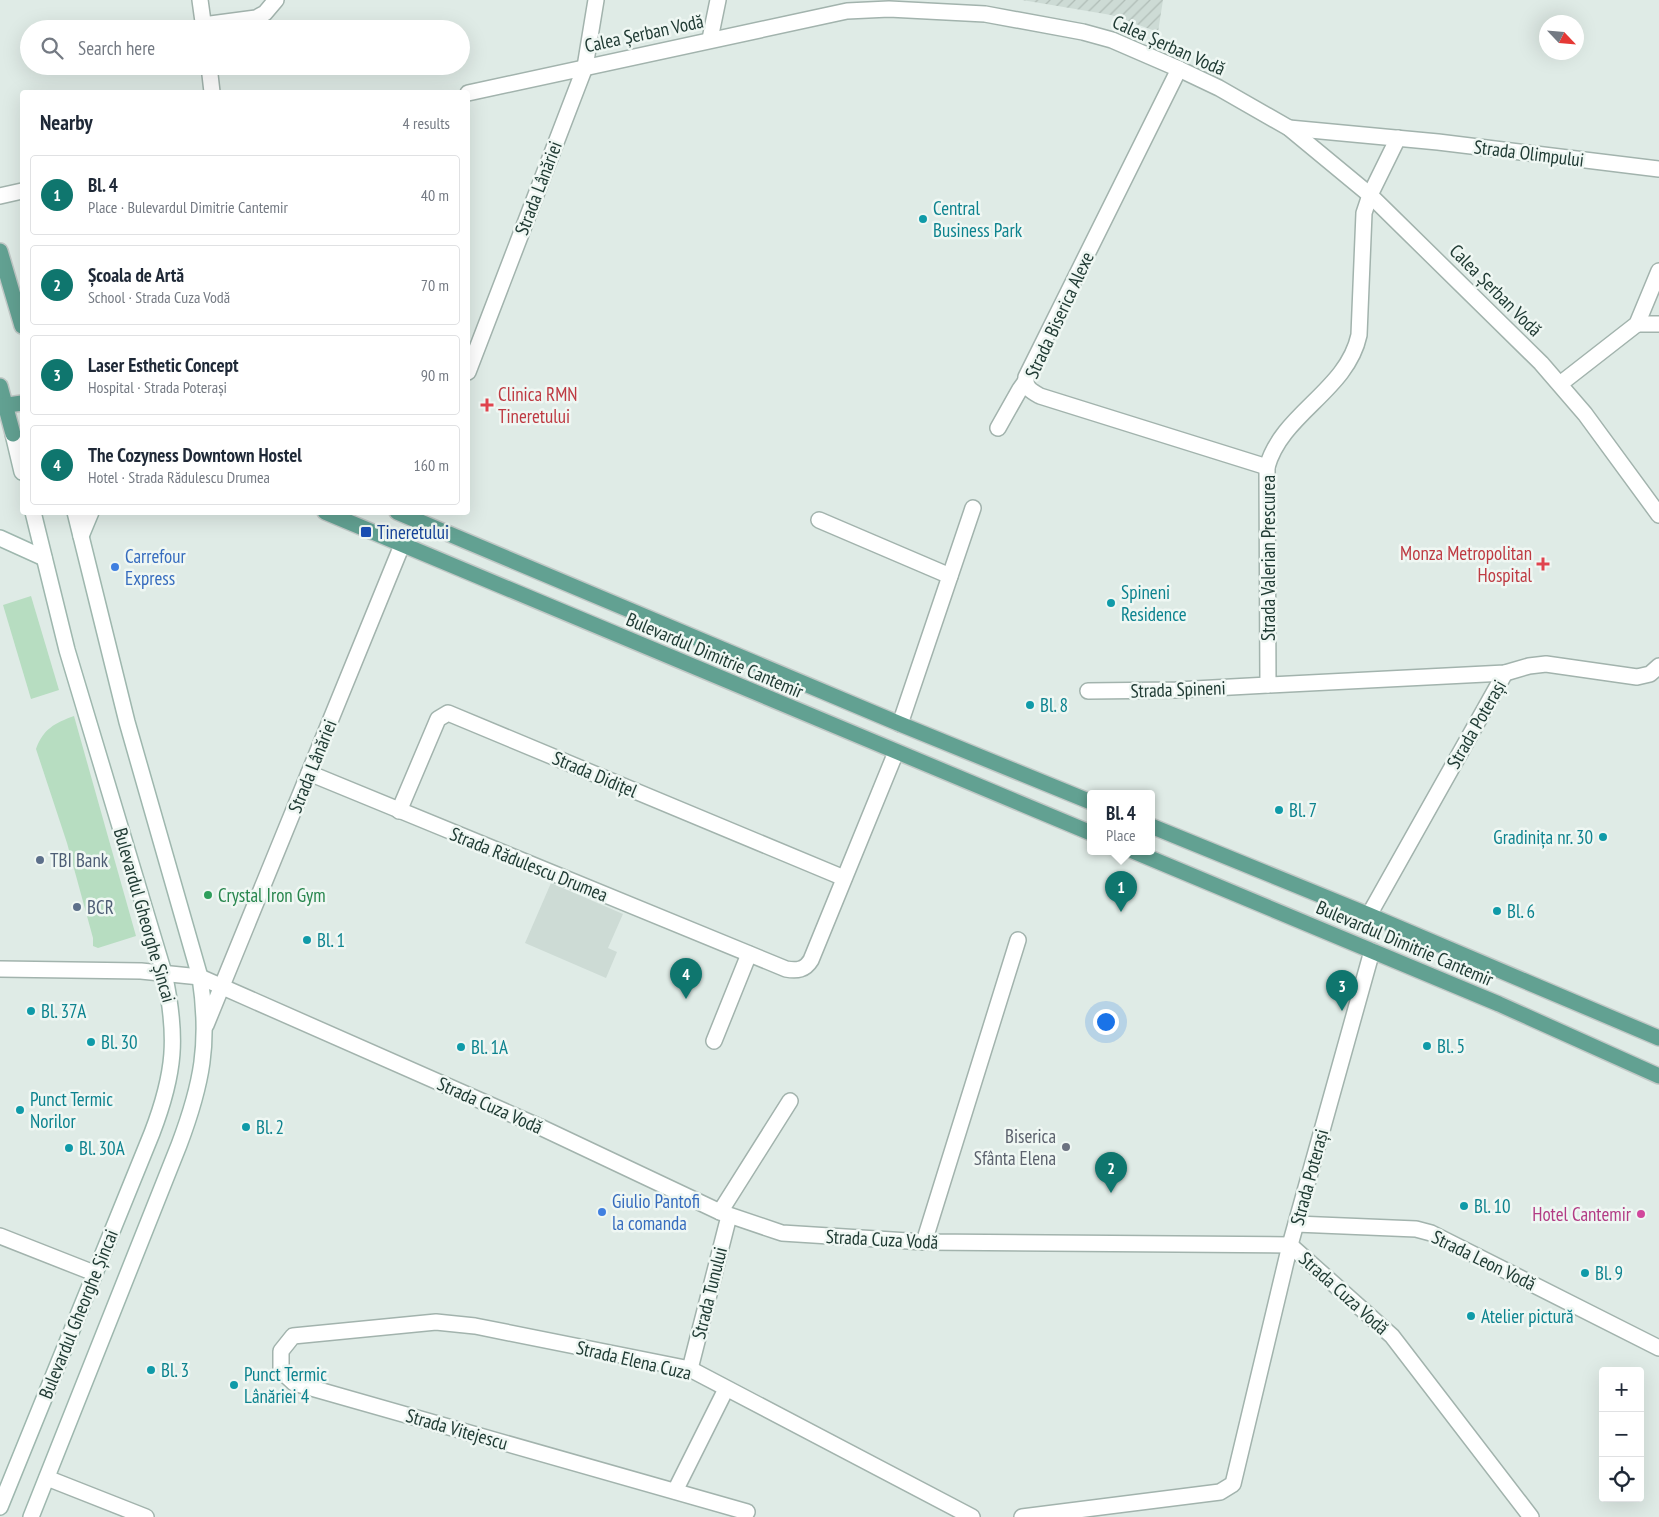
<!DOCTYPE html>
<html lang="en">
<head>
<meta charset="utf-8">
<style>
  :root { --surface:#fff; --page:#f6f6f7; --text:#1f2937; --muted:#747a83; --line:#e0e1e3; --accent:#0f766e }
  body { margin:0; font-family:"PT Sans Narrow",sans-serif; background:var(--page); color:var(--text) }
  .controls { position:absolute; right:15px; bottom:15px; display:grid; overflow:hidden; border-radius:5px; box-shadow:0 5px 20px #0002 }
  .controls button { width:45px; height:45px; display:grid; place-items:center; padding:0; border:0; border-bottom:1px solid var(--line); background:var(--surface); color:var(--text); font:25px sans-serif }
  .compass { position:absolute; left:1539px; top:15px; width:45px; height:45px; border-radius:50%; background:var(--surface); box-shadow:0 5px 20px #0002; rotate:116deg }
  .you { position:absolute; left:1105px; top:1021px; width:18px; height:18px; margin:-12px; border:4px solid #fff; border-radius:50%; background:#1a73e8; box-shadow:0 0 0 8px #1a73e833 }
  .badge { display:grid; place-items:center; width:32px; height:32px; border-radius:50%; background:var(--accent); color:#fff; font-size:16px; font-weight:700 }
  .pin { position:absolute; translate:-50% -41px; filter:drop-shadow(0 1px 2px #0008) }
  .pin::after { content:''; position:absolute; top:26px; width:18px; height:15px; background:inherit; clip-path:polygon(0 0,100% 0,50% 100%) }
  .popup { position:absolute; left:1087px; top:790px; width:68px; height:65px; box-sizing:border-box; display:grid; place-content:center; border-radius:5px; background:var(--surface); filter:drop-shadow(0 1px 4px #0005); font-size:16px; white-space:nowrap; color:var(--muted) }
  .popup b { font-size:19px; color:var(--text) }
  .popup::after { content:''; position:absolute; left:50%; top:100%; margin-left:-10px; border:10px solid transparent; border-top-color:var(--surface) }
  .list { margin:0; padding:0; list-style:none }
  h2 { display:flex; justify-content:space-between; align-items:center; height:65px; margin:0; padding:0 20px; font-size:21px }
  h2 small { font-size:16px; font-weight:400; color:var(--muted) }
  .list li { display:grid; grid-template-columns:32px 1fr auto; gap:15px; align-items:center; box-sizing:border-box; height:80px; margin:0 10px 10px; padding:0 10px; border:1px solid var(--line); border-radius:5px }
  .list b { display:block; font-size:19px; white-space:nowrap }
  .list p { margin:0; font-size:16px; white-space:nowrap; color:var(--muted) }
  .list em { font-size:16px; font-style:normal; color:var(--muted) }
  .icon { flex:none; width:28px; height:28px; fill:none; stroke:currentColor; stroke-width:2; stroke-linecap:round; stroke-linejoin:round }
  .map { position:relative; flex:none; width:1659px; height:1517px; overflow:hidden }
  .search { position:absolute; background:var(--surface); box-shadow:0 5px 20px #0002; left:20px; top:20px; width:450px; height:55px; display:flex; align-items:center; gap:12px; box-sizing:border-box; padding:0 18px; border-radius:28px; color:var(--muted); font-size:19px }
  .panel { position:absolute; background:var(--surface); box-shadow:0 5px 20px #0002; left:20px; top:90px; width:450px; height:425px; border-radius:5px }
  .map>svg:first-child { display:block }
  .built { fill:#cddbd5 }
  .industrial { fill:url(#industrial-furrows) }
  .park { fill:#b7ddc1 }
  .lines { fill:none; stroke-linecap:round; stroke-linejoin:round }
  .minor-casing { stroke:#a2b3ad; stroke-width:18 }
  .tertiary-casing { stroke:#a2b3ad; stroke-width:18 }
  .secondary-casing { stroke:#9eb7ae; stroke-width:18 }
  .primary-casing { stroke:#c1c8c6; stroke-width:18 }
  .minor { stroke:#fff; stroke-width:15 }
  .tertiary { stroke:#fff; stroke-width:15 }
  .secondary { stroke:#fff; stroke-width:15 }
  .primary { stroke:#62a192; stroke-width:15 }
  .culture-dot { fill:#0f9aa8; stroke:#eff7f3; stroke-width:2 }
  .health-dot { fill:#e0444e; stroke:#eff7f3; stroke-width:2 }
  .transit-dot { fill:#1a4fb4; stroke:#eff7f3; stroke-width:2 }
  .shop-dot { fill:#3f7fe0; stroke:#eff7f3; stroke-width:2 }
  .service-dot { fill:#5c6f8a; stroke:#eff7f3; stroke-width:2 }
  .leisure-dot { fill:#2e9e5b; stroke:#eff7f3; stroke-width:2 }
  .worship-dot { fill:#6b7280; stroke:#eff7f3; stroke-width:2 }
  .hotel-dot { fill:#d1479c; stroke:#eff7f3; stroke-width:2 }
  .labels { text-anchor:middle; dominant-baseline:central; stroke-width:5; stroke-linejoin:round; paint-order:stroke }
  .street-label { font-size:19px; fill:#203b34; stroke:#eff7f3 }
  .culture-label { font-size:19px; fill:#0d838f; stroke:#eff7f3; text-anchor:start }
  .health-label { font-size:19px; fill:#be3a42; stroke:#eff7f3; text-anchor:start }
  .transit-label { font-size:19px; fill:#164399; stroke:#eff7f3; text-anchor:start }
  .shop-label { font-size:19px; fill:#366cbe; stroke:#eff7f3; text-anchor:start }
  .service-label { font-size:19px; fill:#4e5e75; stroke:#eff7f3; text-anchor:start }
  .leisure-label { font-size:19px; fill:#27864d; stroke:#eff7f3; text-anchor:start }
  .worship-label { font-size:19px; fill:#5b616d; stroke:#eff7f3; text-anchor:end }
  .hotel-label { font-size:19px; fill:#b23c85; stroke:#eff7f3; text-anchor:end }
</style>
</head>
<body>
<div class="map">
<svg width="1659" height="1517" viewBox="0 0 1659 1517">
  <defs>
    <pattern id="industrial-furrows" width="10" height="10" patternUnits="userSpaceOnUse" patternTransform="scale(1.25)"><rect width="10" height="10" fill="#cddbd5"/><path d="M-1 1l2-2M0 10L10 0M9 11l2-2" fill="none" stroke="#b0bdb7"/></pattern>
  </defs>
  <rect width="100%" height="100%" fill="#dfebe6"/>
  <polygon class="built" points="551,883 623,914 608,948 617,952 606,978 525,943"/>
  <polygon class="industrial" points="1022,0 1163,0 1158,32 1111,15"/>
  <g class="park">
    <polygon points="31,596 59,690 31,699 3,605"/>
    <path d="M74 716 136 936 98 948 93 946V938L67 843 36 749C43 729 55 723 74 716Z"/>
  </g>
  <g class="lines">
    <defs>
      <g id="minor">
        <polyline points="200,0 204,29"/>
        <polyline points="203,25 256,18 265,13 276,0"/>
        <polyline points="209,66 212,92"/>
        <path d="M1179 69 1026 377C1025 388 1031 391 1040 396L1267 467"/>
        <polyline points="1289,128 1438,142 1659,169"/>
        <path d="M1398 138 1370 195 1364 213 1359 335C1347 391 1282 413 1267 467L1268 685 1505 673 1529 666 1546 664 1637 677 1650 674 1659 666"/>
        <polyline points="1637,324 1659,324"/>
        <polyline points="1560,384 1637,324 1659,271"/>
        <polyline points="998,428 1020,389 1025,382"/>
        <polyline points="819,520 950,576"/>
        <polyline points="1088,691 1176,690 1268,685"/>
        <polyline points="900,724 973,508"/>
        <path d="M309 773 786 969C797 971 805 970 811 960L896 752"/>
        <polyline points="399,811 438,719 448,713 844,878"/>
        <polyline points="1369,915 1505,673"/>
        <polyline points="0,969 141,971 200,977 538,1126 720,1212 782,1233 924,1242 1290,1245 1392,1336 1531,1517"/>
        <polyline points="714,1041 749,954"/>
        <polyline points="720,1212 790,1101"/>
        <polyline points="1296,1224 1416,1229 1431,1233 1659,1348"/>
        <polyline points="0,1236 94,1273"/>
        <polyline points="924,1242 1018,940"/>
        <polyline points="690,1369 729,1216"/>
        <polyline points="47,1478 146,1517"/>
        <polyline points="675,1491 726,1389"/>
        <polyline points="747,1512 294,1383 281,1371 281,1351 293,1336 436,1322 475,1326 690,1369 972,1517"/>
        <polyline points="1022,1517 1220,1492 1233,1484 1290,1245 1372,951"/>
      </g>
      <g id="tertiary">
        <polyline points="710,39 718,0"/>
        <polyline points="468,93 847,11 889,9 985,14 1083,32 1112,40 1179,69 1219,88 1289,128 1370,195 1541,363 1585,414 1659,515"/>
        <polyline points="0,196 22,191"/>
        <polyline points="468,372 585,67 596,0"/>
        <polyline points="206,1025 402,545"/>
      </g>
      <g id="secondary">
        <polyline points="13,434 22,472"/>
        <polyline points="81,536 91,512"/>
        <polyline points="0,538 44,558"/>
        <path d="M0 1507 152 1133C175 1073 178 1037 164 973L67 650 33 512"/>
        <path d="M31 1517 179 1145C202 1084 210 1043 200 977L127 722 75 512"/>
      </g>
      <g id="primary">
        <polyline points="0,251 22,326"/>
        <polyline points="0,386 13,434"/>
        <polyline points="0,406 22,403"/>
        <polyline points="325,512 1091,833"/>
        <polyline points="397,512 900,724 1091,802"/>
        <polyline points="1151,826 1369,915 1659,1038"/>
        <polyline points="1133,851 1499,1004 1659,1076"/>
      </g>
    </defs>
    <use href="#minor" class="minor-casing"/>
    <use href="#tertiary" class="tertiary-casing"/>
    <use href="#secondary" class="secondary-casing"/>
    <use href="#primary" class="primary-casing"/>
    <use href="#minor" class="minor"/>
    <use href="#tertiary" class="tertiary"/>
    <use href="#secondary" class="secondary"/>
    <use href="#primary" class="primary"/>
  </g>
  <g class="culture-dot">
    <circle cx="923" cy="219" r="5"/>
    <circle cx="1111" cy="603" r="5"/>
    <circle cx="1030" cy="705" r="5"/>
    <circle cx="1279" cy="810" r="5"/>
    <circle cx="1603" cy="837" r="5"/>
    <circle cx="1497" cy="911" r="5"/>
    <circle cx="307" cy="940" r="5"/>
    <circle cx="31" cy="1011" r="5"/>
    <circle cx="91" cy="1042" r="5"/>
    <circle cx="1427" cy="1046" r="5"/>
    <circle cx="461" cy="1047" r="5"/>
    <circle cx="20" cy="1110" r="5"/>
    <circle cx="246" cy="1127" r="5"/>
    <circle cx="69" cy="1148" r="5"/>
    <circle cx="1464" cy="1206" r="5"/>
    <circle cx="1585" cy="1273" r="5"/>
    <circle cx="1471" cy="1316" r="5"/>
    <circle cx="151" cy="1370" r="5"/>
    <circle cx="234" cy="1385" r="5"/>
  </g>
  <g class="health-dot">
    <path d="M484.5 397.5h5v5h5v5h-5v5h-5v-5h-5v-5h5z"/>
    <path d="M1540.5 556.5h5v5h5v5h-5v5h-5v-5h-5v-5h5z"/>
  </g>
  <rect class="transit-dot" x="360" y="526" width="12" height="12" rx="2.5"/>
  <g class="shop-dot">
    <circle cx="115" cy="567" r="5"/>
    <circle cx="602" cy="1212" r="5"/>
  </g>
  <g class="service-dot">
    <circle cx="40" cy="860" r="5"/>
    <circle cx="77" cy="907" r="5"/>
  </g>
  <circle class="leisure-dot" cx="208" cy="895" r="5"/>
  <circle class="worship-dot" cx="1066" cy="1147" r="5"/>
  <circle class="hotel-dot" cx="1641" cy="1214" r="5"/>
  <g class="labels">
    <g class="street-label">
      <text transform="translate(644 33) rotate(-12)">Calea Șerban Vodă</text>
      <text transform="translate(1169 45) rotate(24)">Calea Șerban Vodă</text>
      <text transform="translate(1529 153) rotate(7)">Strada Olimpului</text>
      <text transform="translate(538 188) rotate(-69)">Strada Lânăriei</text>
      <text transform="translate(1496 290) rotate(45)">Calea Șerban Vodă</text>
      <text transform="translate(1059 315) rotate(-65)">Strada Biserica Alexe</text>
      <text transform="translate(1268 558) rotate(-90)">Strada Valerian Prescurea</text>
      <text transform="translate(715 655) rotate(23)">Bulevardul Dimitrie Cantemir</text>
      <text transform="translate(1178 689) rotate(-2)">Strada Spineni</text>
      <text transform="translate(1476 724) rotate(-60)">Strada Poterași</text>
      <text transform="translate(312 766) rotate(-68)">Strada Lânăriei</text>
      <text transform="translate(595 774) rotate(23)">Strada Didițel</text>
      <text transform="translate(529 864) rotate(22)">Strada Rădulescu Drumea</text>
      <text transform="translate(145 915) rotate(74)">Bulevardul Gheorghe Șincai</text>
      <text transform="translate(1405 943) rotate(23)">Bulevardul Dimitrie Cantemir</text>
      <text transform="translate(490 1105) rotate(24)">Strada Cuza Vodă</text>
      <text transform="translate(1309 1177) rotate(-75)">Strada Poterași</text>
      <text transform="translate(882 1239) rotate(3)">Strada Cuza Vodă</text>
      <text transform="translate(1484 1260) rotate(26)">Strada Leon Vodă</text>
      <text transform="translate(709 1293) rotate(-76)">Strada Tunului</text>
      <text transform="translate(1344 1293) rotate(42)">Strada Cuza Vodă</text>
      <text transform="translate(78 1314) rotate(-68)">Bulevardul Gheorghe Șincai</text>
      <text transform="translate(634 1360) rotate(13)">Strada Elena Cuza</text>
      <text transform="translate(457 1429) rotate(16)">Strada Vitejescu</text>
    </g>
    <g class="culture-label">
      <text x="933" y="208">Central<tspan x="933" dy="22">Business Park</tspan></text>
      <text x="1121" y="592">Spineni<tspan x="1121" dy="22">Residence</tspan></text>
      <text x="1040" y="705">Bl. 8</text>
      <text x="1289" y="810">Bl. 7</text>
      <text x="1593" y="837" text-anchor="end">Gradinița nr. 30</text>
      <text x="1507" y="911">Bl. 6</text>
      <text x="317" y="940">Bl. 1</text>
      <text x="41" y="1011">Bl. 37A</text>
      <text x="101" y="1042">Bl. 30</text>
      <text x="1437" y="1046">Bl. 5</text>
      <text x="471" y="1047">Bl. 1A</text>
      <text x="30" y="1099">Punct Termic<tspan x="30" dy="22">Norilor</tspan></text>
      <text x="256" y="1127">Bl. 2</text>
      <text x="79" y="1148">Bl. 30A</text>
      <text x="1474" y="1206">Bl. 10</text>
      <text x="1595" y="1273">Bl. 9</text>
      <text x="1481" y="1316">Atelier pictură</text>
      <text x="161" y="1370">Bl. 3</text>
      <text x="244" y="1374">Punct Termic<tspan x="244" dy="22">Lânăriei 4</tspan></text>
    </g>
    <g class="health-label">
      <text x="498" y="394">Clinica RMN<tspan x="498" dy="22">Tineretului</tspan></text>
      <text x="1532" y="553" text-anchor="end">Monza Metropolitan<tspan x="1532" dy="22">Hospital</tspan></text>
    </g>
    <g class="transit-label">
      <text x="377" y="532">Tineretului</text>
    </g>
    <g class="shop-label">
      <text x="125" y="556">Carrefour<tspan x="125" dy="22">Express</tspan></text>
      <text x="612" y="1201">Giulio Pantofi<tspan x="612" dy="22">la comanda</tspan></text>
    </g>
    <g class="service-label">
      <text x="50" y="860">TBI Bank</text>
      <text x="87" y="907">BCR</text>
    </g>
    <g class="leisure-label">
      <text x="218" y="895">Crystal Iron Gym</text>
    </g>
    <g class="worship-label">
      <text x="1056" y="1136">Biserica<tspan x="1056" dy="22">Sfânta Elena</tspan></text>
    </g>
    <g class="hotel-label">
      <text x="1631" y="1214">Hotel Cantemir</text>
    </g>
  </g>
</svg>
<div class="controls">
<button>+</button>
<button>−</button>
<button><svg class="icon" aria-label="locate" viewBox="0 0 24 24"><circle cx="12" cy="12" r="6"/><path d="M12 2v4M12 18v4M2 12h4M18 12h4"/></svg></button>
</div>
<svg class="compass" viewBox="-18 -18 36 36"><path d="M0-13l5 13h-10z" fill="#e53935"/><path d="M0 13l5-13h-10z" fill="#747a83"/></svg>
<div class="you"></div>
<div class="pin badge" style="left:1121px;top:912px">1</div>
<div class="popup"><b>Bl. 4</b>Place</div>
<div class="pin badge" style="left:1111px;top:1193px">2</div>
<div class="pin badge" style="left:1342px;top:1011px">3</div>
<div class="pin badge" style="left:686px;top:999px">4</div>
<div class="search"><svg class="icon" aria-label="search" viewBox="0 0 24 24"><circle cx="10" cy="10" r="6"/><path d="M15 15l6 6"/></svg>Search here</div>
<section class="panel">
<h2>Nearby<small>4 results</small></h2>
<ul class="list">
<li><span class="badge">1</span><div><b>Bl. 4</b><p>Place · Bulevardul Dimitrie Cantemir</p></div><em>40 m</em></li>
<li><span class="badge">2</span><div><b>Școala de Artă</b><p>School · Strada Cuza Vodă</p></div><em>70 m</em></li>
<li><span class="badge">3</span><div><b>Laser Esthetic Concept</b><p>Hospital · Strada Poterași</p></div><em>90 m</em></li>
<li><span class="badge">4</span><div><b>The Cozyness Downtown Hostel</b><p>Hotel · Strada Rădulescu Drumea</p></div><em>160 m</em></li>
</ul>
</section>
</div>
</body>
</html>
